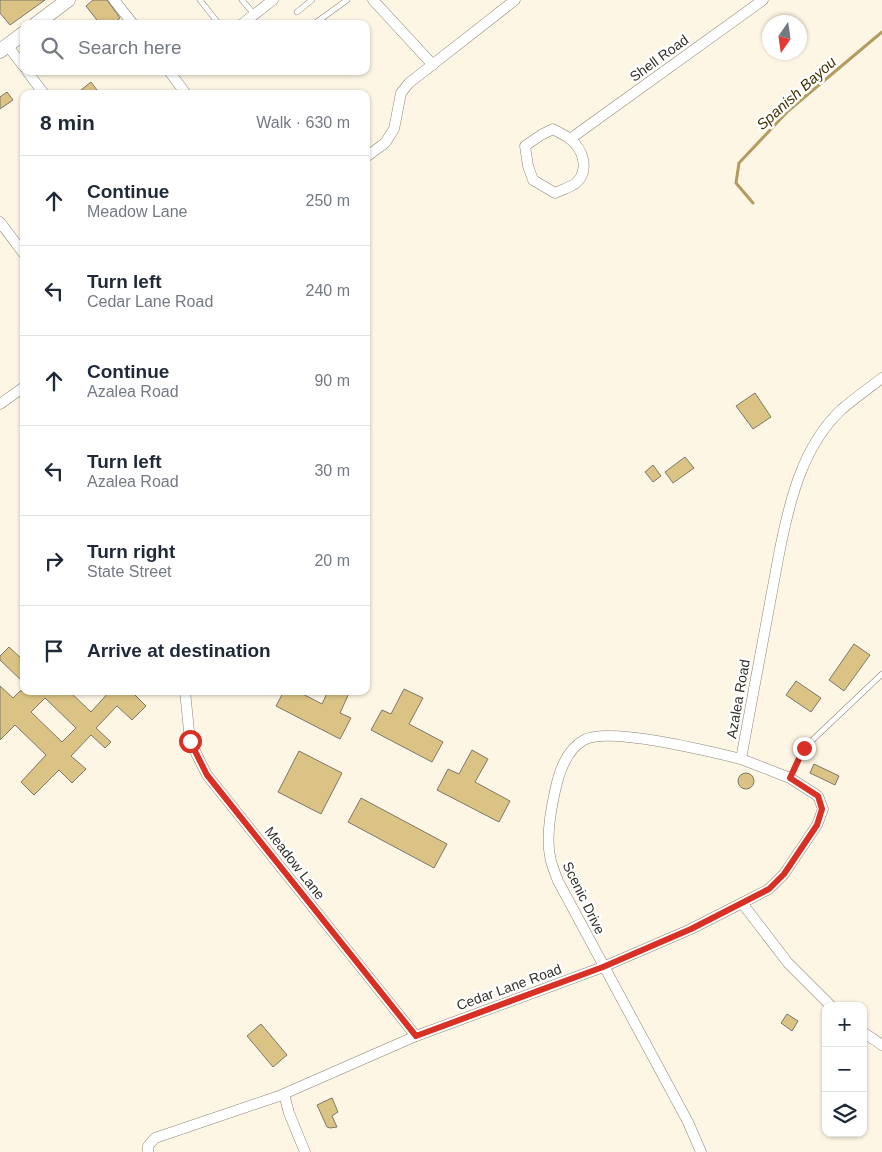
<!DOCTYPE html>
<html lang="en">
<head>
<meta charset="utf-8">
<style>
  :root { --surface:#fff; --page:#f2f2f3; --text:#1f2937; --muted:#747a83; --line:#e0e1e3 }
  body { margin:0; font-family:Arial,sans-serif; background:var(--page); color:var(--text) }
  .controls { position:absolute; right:15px; bottom:15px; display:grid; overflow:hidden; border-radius:10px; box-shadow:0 1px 4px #0004 }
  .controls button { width:45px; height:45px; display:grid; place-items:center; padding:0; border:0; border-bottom:1px solid var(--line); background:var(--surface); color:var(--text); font:25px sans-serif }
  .compass { position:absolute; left:762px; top:15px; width:45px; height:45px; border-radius:50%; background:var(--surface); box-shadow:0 1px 4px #0004; rotate:193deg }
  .stop { position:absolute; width:15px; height:15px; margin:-11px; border:4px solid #d93025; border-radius:50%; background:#fff }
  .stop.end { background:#d93025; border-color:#fff; box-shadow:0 1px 5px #0008 }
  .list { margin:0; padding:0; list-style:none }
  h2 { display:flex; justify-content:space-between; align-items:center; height:65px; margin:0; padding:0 20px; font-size:21px }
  h2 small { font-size:16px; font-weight:400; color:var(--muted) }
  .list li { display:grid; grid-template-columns:32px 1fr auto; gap:15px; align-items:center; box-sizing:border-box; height:90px; padding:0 20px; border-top:1px solid var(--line) }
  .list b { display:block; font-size:19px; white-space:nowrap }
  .list p { margin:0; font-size:16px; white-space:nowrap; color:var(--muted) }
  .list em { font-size:16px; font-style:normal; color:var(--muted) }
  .icon { flex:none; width:28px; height:28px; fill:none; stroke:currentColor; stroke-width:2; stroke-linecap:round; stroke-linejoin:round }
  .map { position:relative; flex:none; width:882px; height:1152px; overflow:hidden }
  .search { position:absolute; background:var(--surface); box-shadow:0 1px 4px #0004; left:20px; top:20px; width:350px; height:55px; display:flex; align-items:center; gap:12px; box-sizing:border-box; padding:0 18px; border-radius:10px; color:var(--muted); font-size:19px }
  .panel { position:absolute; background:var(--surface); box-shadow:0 1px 4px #0004; left:20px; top:90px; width:350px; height:605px; border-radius:10px }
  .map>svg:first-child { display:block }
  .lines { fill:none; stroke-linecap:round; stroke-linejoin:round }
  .stream { stroke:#b39c5f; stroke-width:3 }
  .building { fill:#dbc385; stroke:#7e7869; fill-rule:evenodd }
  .service-casing { stroke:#8b8575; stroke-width:6 }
  .minor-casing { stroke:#8b8575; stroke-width:11 }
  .secondary-casing { stroke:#8b8575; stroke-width:15 }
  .service { stroke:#fff; stroke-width:5 }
  .minor { stroke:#fff; stroke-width:10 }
  .secondary { stroke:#fff; stroke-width:14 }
  .route { stroke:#d93025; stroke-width:6 }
  .labels { text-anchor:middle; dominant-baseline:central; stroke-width:5; stroke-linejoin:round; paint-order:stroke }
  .street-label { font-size:14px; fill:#33312a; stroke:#fff }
  .water-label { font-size:15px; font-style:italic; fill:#423100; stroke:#fff }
</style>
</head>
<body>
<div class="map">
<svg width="882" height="1152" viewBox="0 0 882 1152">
  <rect width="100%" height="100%" fill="#fdf6e5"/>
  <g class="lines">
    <polyline class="stream" points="753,203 736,183 739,163 788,111 882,32"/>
  </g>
  <g class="building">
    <polygon points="0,0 45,0 10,25 0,13"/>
    <polygon points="93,0 107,0 120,18 113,24 100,24 86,6"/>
    <polygon points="91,82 100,94 76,94"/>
    <polygon points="7,92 13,100 0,109 0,97"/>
    <polygon points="755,393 771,417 753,429 736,406"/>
    <polygon points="685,457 694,468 673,483 665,472"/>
    <polygon points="653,465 661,476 653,482 645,472"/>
    <polygon points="854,644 870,655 844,691 829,680"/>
    <polygon points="9,647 24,661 24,683 0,660 0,656"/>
    <polygon points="796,681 821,698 811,712 786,695"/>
    <path d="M0 686 13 698 20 691H69L91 712 110 691H131L146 706 132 720 117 706 96 728 111 742 105 748 91 735 71 756 86 769 72 783 59 770 34 795 21 782 46 755 15 725 0 740ZM45 698 76 728 62 742 31 712Z"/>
    <polygon points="404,689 423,698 409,724 443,742 432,762 371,730 382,710 391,714"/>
    <polygon points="284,691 297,691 322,704 328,691 350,691 340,713 351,718 340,739 276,706"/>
    <polygon points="472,750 488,759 475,782 510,801 499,822 437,790 448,769 459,774"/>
    <polygon points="299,751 342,773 321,814 278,792"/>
    <polygon points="814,764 839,776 835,785 810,773"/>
    <circle cx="746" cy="781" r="8"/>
    <polygon points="361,798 447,844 434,868 348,822"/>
    <polygon points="787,1014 798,1021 792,1031 781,1023"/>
    <polygon points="261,1024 287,1055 273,1067 247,1036"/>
    <polygon points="332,1098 338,1112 332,1116 337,1127 330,1128 327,1127 317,1105"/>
  </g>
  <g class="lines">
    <defs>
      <g id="service">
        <polyline points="200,0 219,24"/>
        <polyline points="242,0 254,14"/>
        <polyline points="297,12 312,0"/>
        <polyline points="314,24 347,0"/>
        <polyline points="790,778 804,748 882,674"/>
      </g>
      <g id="minor">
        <polyline points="114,0 133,24"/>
        <polyline points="373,0 433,65"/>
        <polyline points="242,24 273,0"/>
        <polyline points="7,45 24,67"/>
        <polyline points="27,71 44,94"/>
        <polyline points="169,71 186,94"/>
        <path d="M553 129C558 132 565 135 570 139 583 149 590 170 576 183 571 187 561 190 555 193L533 180 528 166 525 146 541 135Z"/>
        <polyline points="570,139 763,0"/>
        <polyline points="366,157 385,143 394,129 401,93 409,83 515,0"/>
        <polyline points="0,222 24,254"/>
        <polyline points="0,404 24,387"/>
        <polyline points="185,691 190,741 207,775 416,1036"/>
        <polyline points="742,903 788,963 831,1006"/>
        <polyline points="863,1032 882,1045"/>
        <polyline points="284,1094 289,1113 305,1152"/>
        <path d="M148 1152V1146L155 1138 279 1096 416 1036 603 967 691 929 742 903 769 889 784 874 817 825 823 809 818 796 790 778 741 759 779 554C789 503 802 446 842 409 855 398 869 388 882 378"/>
        <path d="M701 1152 688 1122 558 881C555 873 551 864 550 856 546 837 551 809 555 791 559 772 566 750 584 740 608 726 712 752 741 759"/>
      </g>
      <g id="secondary">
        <polyline points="36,24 68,0"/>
        <polyline points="0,51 24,33"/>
      </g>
    </defs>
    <use href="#service" class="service-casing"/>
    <use href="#minor" class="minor-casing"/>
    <use href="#secondary" class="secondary-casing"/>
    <use href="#service" class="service"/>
    <use href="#minor" class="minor"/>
    <use href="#secondary" class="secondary"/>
  </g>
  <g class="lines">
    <polyline class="route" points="190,741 207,775 416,1036 603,967 691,929 769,889 784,874 817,825 822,809 818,796 790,778 804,748"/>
  </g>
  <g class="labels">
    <g class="street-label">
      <text transform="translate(659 58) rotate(-36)">Shell Road</text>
      <text transform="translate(738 699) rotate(-80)">Azalea Road</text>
      <text transform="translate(295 863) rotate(52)">Meadow Lane</text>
      <text transform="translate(584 898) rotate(64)">Scenic Drive</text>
      <text transform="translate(509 987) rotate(-20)">Cedar Lane Road</text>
    </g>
    <g class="water-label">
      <text transform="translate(796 93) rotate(-42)">Spanish Bayou</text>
    </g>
  </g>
</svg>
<div class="controls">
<button>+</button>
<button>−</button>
<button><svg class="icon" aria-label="layers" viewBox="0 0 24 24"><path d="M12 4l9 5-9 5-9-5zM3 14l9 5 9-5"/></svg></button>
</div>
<svg class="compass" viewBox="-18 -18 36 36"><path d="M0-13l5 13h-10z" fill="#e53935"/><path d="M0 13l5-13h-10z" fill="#747a83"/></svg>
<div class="stop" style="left:190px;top:741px"></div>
<div class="stop end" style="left:804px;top:748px"></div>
<div class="search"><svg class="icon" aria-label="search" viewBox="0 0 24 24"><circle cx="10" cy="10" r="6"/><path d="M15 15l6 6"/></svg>Search here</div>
<section class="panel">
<h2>8 min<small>Walk · 630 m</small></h2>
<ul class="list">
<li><svg class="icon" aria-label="ahead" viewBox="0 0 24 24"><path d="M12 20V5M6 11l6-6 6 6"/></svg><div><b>Continue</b><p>Meadow Lane</p></div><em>250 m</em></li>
<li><svg class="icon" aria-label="left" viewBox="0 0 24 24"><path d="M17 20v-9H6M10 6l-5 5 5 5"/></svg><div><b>Turn left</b><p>Cedar Lane Road</p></div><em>240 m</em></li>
<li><svg class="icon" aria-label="ahead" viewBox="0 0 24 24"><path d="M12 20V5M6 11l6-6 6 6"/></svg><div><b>Continue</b><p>Azalea Road</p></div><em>90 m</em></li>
<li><svg class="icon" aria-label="left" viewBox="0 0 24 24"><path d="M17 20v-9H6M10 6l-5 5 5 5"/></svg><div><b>Turn left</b><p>Azalea Road</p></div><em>30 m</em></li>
<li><svg class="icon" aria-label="right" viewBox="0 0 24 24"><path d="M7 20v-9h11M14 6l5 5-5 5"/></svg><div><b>Turn right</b><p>State Street</p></div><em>20 m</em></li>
<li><svg class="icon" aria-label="arrive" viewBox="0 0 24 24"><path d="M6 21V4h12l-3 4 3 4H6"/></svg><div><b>Arrive at destination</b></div></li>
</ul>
</section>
</div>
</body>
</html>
